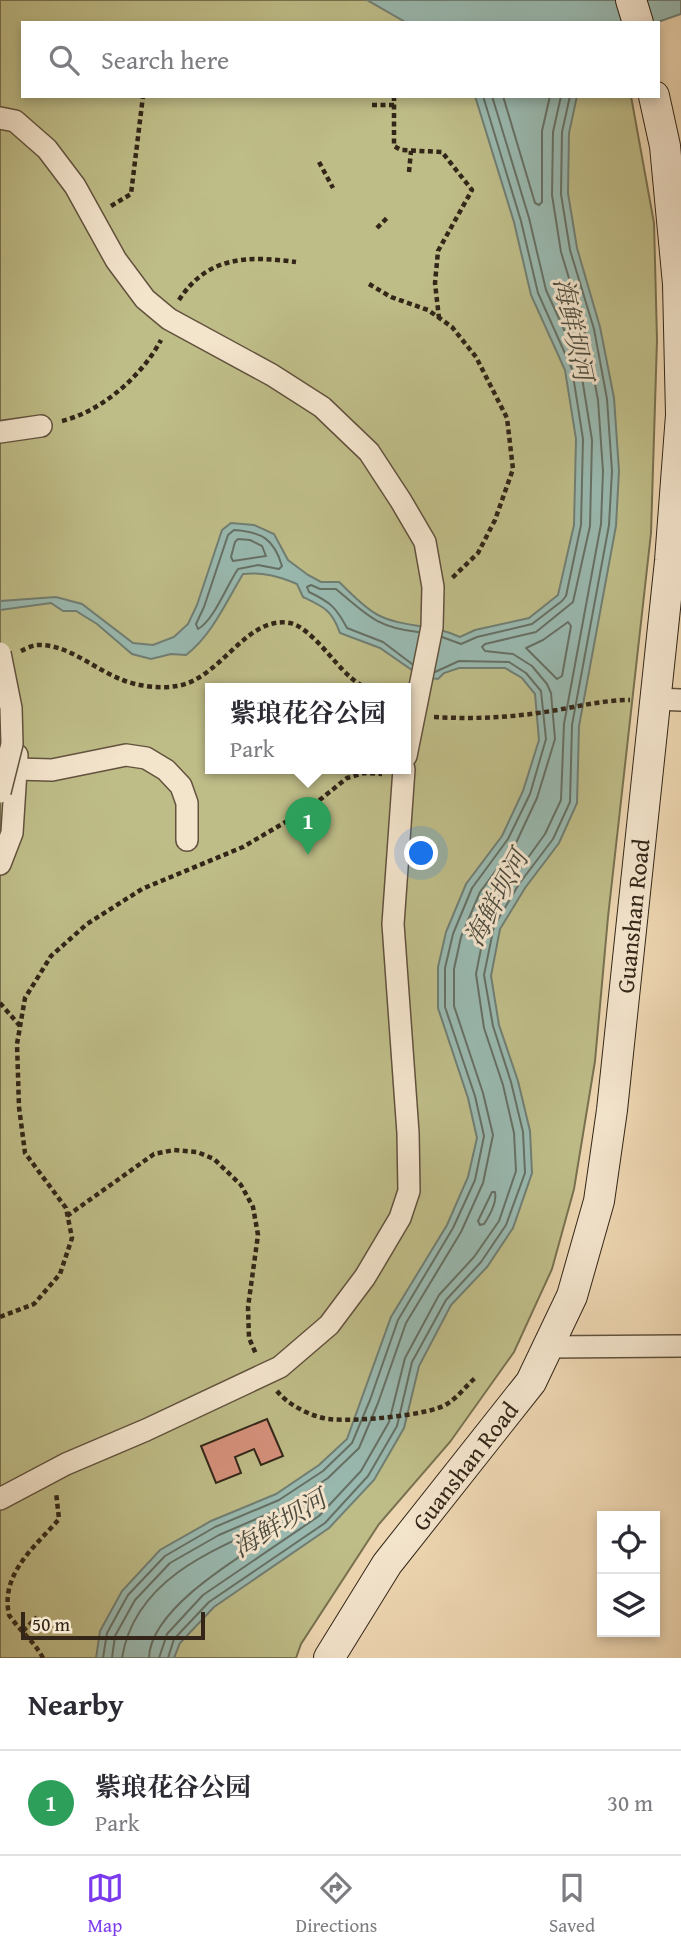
<!DOCTYPE html>
<html lang="en">
<head>
<meta charset="utf-8">
<style>
  :root { --surface:#fff; --page:#f7f7f7; --text:#2b2b33; --muted:#7c7c81; --line:#e1e1e2; --accent:#7c3aed }
  body { margin:0; font-family:"Gentium Book Plus","Noto Serif SC",serif; background:var(--page); color:var(--text) }
  .controls { position:absolute; right:21px; bottom:21px; display:grid; overflow:hidden; border-radius:0px; box-shadow:0 4px 10px #0003 }
  .controls button { width:63px; height:63px; display:grid; place-items:center; padding:0; border:0; border-bottom:2px solid var(--line); background:var(--surface); color:var(--text); font:35px sans-serif }
  .scale { position:absolute; left:21px; bottom:18px; width:184px; box-sizing:border-box; padding-left:7px; border:4px solid #332618; border-top:0; font-size:19px; line-height:24px; white-space:nowrap; color:#332618; -webkit-text-stroke:5px #f3e4cc; paint-order:stroke }
  .you { position:absolute; left:422px; top:854px; width:24px; height:24px; margin:-18px; border:5px solid #fff; border-radius:50%; background:#1a73e8; box-shadow:0 0 0 10px #1a73e833 }
  .badge { display:grid; place-items:center; width:46px; height:46px; border-radius:50%; background:var(--accent); color:#fff; font-size:23px; font-weight:700 }
  .pin { position:absolute; translate:-50% -58px; filter:drop-shadow(0 2px 4px #0008) }
  .pin::after { content:''; position:absolute; top:37px; width:24px; height:21px; background:inherit; clip-path:polygon(0 0,100% 0,50% 100%) }
  .popup { position:absolute; left:205px; top:683px; width:206px; height:91px; box-sizing:border-box; display:grid; place-content:center; border-radius:0px; background:var(--surface); filter:drop-shadow(0 2px 5px #0005); font-size:23px; white-space:nowrap; color:var(--muted) }
  .popup b { font-size:26px; color:var(--text) }
  .popup::after { content:''; position:absolute; left:50%; top:100%; margin-left:-14px; border:14px solid transparent; border-top-color:var(--surface) }
  .list { margin:0; padding:0; list-style:none }
  h2 { display:flex; justify-content:space-between; align-items:center; height:91px; margin:0; padding:0 28px; font-size:30px }
  h2 small { font-size:23px; font-weight:400; color:var(--muted) }
  .list li { display:grid; grid-template-columns:46px 1fr auto; gap:21px; align-items:center; box-sizing:border-box; height:105px; padding:0 28px; border-top:2px solid var(--line) }
  .list b { display:block; font-size:26px; white-space:nowrap }
  .list p { margin:0; font-size:23px; white-space:nowrap; color:var(--muted) }
  .list em { font-size:23px; font-style:normal; color:var(--muted) }
  .icon { flex:none; width:38px; height:38px; fill:none; stroke:currentColor; stroke-width:2; stroke-linecap:round; stroke-linejoin:round }
  .map { position:relative; flex:none; width:681px; height:1658px; overflow:hidden }
  .search { position:absolute; background:var(--surface); box-shadow:0 4px 10px #0003; left:21px; right:21px; top:21px; height:77px; display:flex; align-items:center; gap:18px; box-sizing:border-box; padding:0 24px; border-radius:0px; color:var(--muted); font-size:26px }
  .sheet { height:196px; background:var(--surface) }
  nav { display:flex; justify-content:space-around; align-items:center; box-sizing:border-box; height:98px; border-top:2px solid var(--line); background:var(--surface); font-size:19px; color:var(--muted) }
  nav a { display:grid; justify-items:center; gap:4px }
  nav .on { color:var(--accent) }
  .map>svg:first-child { display:block }
  .green { fill:#bebc87; stroke:#787150; stroke-width:2; fill-rule:evenodd }
  .water { fill:#99b9b0; stroke:#707e73; stroke-width:2 }
  .lines { fill:none; stroke-linecap:round; stroke-linejoin:round }
  .shore { stroke:#667064; stroke-width:2 }
  .building { fill:#d5907b; stroke:#332618; stroke-width:2 }
  .street-casing { stroke:#62523e; stroke-width:24 }
  .secondary-casing { stroke:#332618; stroke-width:32 }
  .path { stroke:#332618; stroke-width:4.5; stroke-dasharray:5 3.5; stroke-linecap:butt }
  .street { stroke:#f3e4cc; stroke-width:21 }
  .secondary { stroke:#f3e4cc; stroke-width:30 }
  .street-bridge-casing { stroke:#62523e; stroke-width:24; stroke-linecap:butt }
  .street-bridge { stroke:#f3e4cc; stroke-width:21 }
  .labels { text-anchor:middle; dominant-baseline:central; stroke-width:6; stroke-linejoin:round; paint-order:stroke }
  .street-label { font-size:24px; fill:#332618; stroke:#f3e4cc }
  .water-label { font-size:26px; font-style:italic; fill:#4c4b3e; stroke:#f3e4cc }
</style>
</head>
<body>
<div class="map">
<svg width="681" height="1658" viewBox="0 0 681 1658">
  <rect width="100%" height="100%" fill="#edd6b1"/>
  <filter id="stains"><feTurbulence type="fractalNoise" baseFrequency=".00286" numOctaves="4"/><feColorMatrix values="0 0 0 0 .2 0 0 0 0 .09 0 0 0 0 .02 0 0 0 .5 -.17"/></filter>
  <radialGradient id="worn" r=".72"><stop offset=".6" stop-color="#630" stop-opacity="0"/><stop offset="1" stop-color="#630" stop-opacity=".3"/></radialGradient>
  <path class="green" d="M0 0H600L608 23H23V96H631L654 223 657 340 651 533 608 917 595 1061 574 1189 552 1269 514 1352 450 1442 379 1524 301 1644 296 1658H0ZM210 689H406V769H210Z"/>
  <g class="water">
    <polygon points="367,0 681,0 681,14 655,23 407,23"/>
    <path d="M475 96H577L569 133 568 193 577 248 600 327 614 398 619 471 616 526 579 726 577 803 559 843 525 888 500 929 491 976 499 1025 518 1081 530 1131 532 1173 513 1228 487 1267 451 1305 419 1366 404 1428 374 1480 329 1528 214 1607 180 1643 174 1658H96L100 1631 122 1591 160 1550 211 1521 276 1494 319 1465 347 1439 391 1317 447 1225 468 1177 477 1138 468 1098 438 1008V967L446 932 466 884 502 836 523 791 539 740 535 694 522 678 505 668H459L444 673 438 679 422 677 380 648 340 633C332 610 324 607 303 597L297 584C278 576 263 572 243 574 226 602 212 635 186 655L171 654 151 659 132 654 97 624 76 611H63L51 603 0 610V601L56 597 82 604 133 643 153 645 174 637 188 624 197 605 222 530 231 523 254 525 274 534 288 560 308 575 321 582H339C351 593 363 607 378 615 403 628 434 624 460 637L475 630 529 618 558 595 574 525 576 439 565 370 531 295 514 222Z"/>
  </g>
  <g class="lines">
    <g class="shore">
      <polyline points="503,96 535,203 539,205 542,202 542,131 550,96"/>
      <path d="M234 530C262 532 274 539 282 566L279 569 258 565 238 569C227 585 214 620 198 629L196 624 204 607 228 535Z"/>
      <polygon points="238,539 250,540 262,546 266,556 233,561 231,557 235,542"/>
      <polygon points="568,622 571,626 562,676 557,679 526,648 543,640"/>
      <polyline points="442,637 461,644 477,637 532,624 562,601 566,596 581,525 583,439 572,369 538,293 521,221 483,96"/>
      <path d="M412 664 383 642 347 628C336 607 330 602 309 592L307 587 311 585 320 589H336C367 615 376 627 418 632"/>
      <path d="M492 1192H495C497 1202 490 1215 484 1224L480 1225 478 1221Z"/>
      <polyline points="103,1658 107,1633 128,1595 165,1556 215,1527 279,1500 323,1471 352,1443 370,1400 398,1320 453,1228 475,1180 484,1136 475,1096 445,1007 445,968 453,934 472,888 508,839 530,794 546,739 541,691 526,673 509,662 459,661 435,672"/>
      <polyline points="112,1658 115,1636 135,1600 170,1563 219,1535 284,1507 328,1478 359,1448 378,1403 406,1323 461,1232 483,1183 493,1135 483,1093 454,1006 454,969 461,937 480,892 515,845 537,798 555,739 551,693 547,684 532,666 513,654 485,651 482,647 485,644 536,632 573,602 590,526 592,440 580,365 546,290 529,218 492,96"/>
      <path d="M122 1658C135 1577 218 1547 284 1519L288 1520V1525C248 1552 150 1606 149 1658"/>
      <polyline points="159,1658 167,1634 203,1595 319,1516 361,1471 389,1422 405,1358 439,1295 474,1257 499,1221 516,1171 514,1133 503,1085 484,1028 476,974 486,923 512,880 545,834 561,800 564,724 601,524 603,471 598,400 585,331 561,252 552,195 553,132 561,96"/>
      <polyline points="168,1658 174,1639 209,1602 325,1523 368,1476 397,1426 412,1362 446,1300 481,1262 506,1225 525,1173 523,1132 511,1082 493,1026 484,975 494,926 519,884 553,839 570,802 572,725 609,525 612,471 607,399 594,329 570,250 561,194 562,132 570,96"/>
    </g>
  </g>
  <polygon class="building" points="267,1419 283,1456 261,1465 254,1449 235,1457 241,1473 216,1483 201,1446"/>
  <g class="lines">
    <defs>
      <g id="street">
        <polyline points="0,118 15,121 47,149 75,186 116,260 145,299 169,319 272,375 322,407 369,452 401,501 425,542 433,587 432,627 406,756"/>
        <polyline points="0,432 41,426"/>
        <polyline points="656,699 681,700"/>
        <polyline points="16,769 52,770 126,755 146,758 166,770 181,786 187,803 187,840"/>
        <polyline points="0,864 12,833 17,755"/>
        <polyline points="547,1347 681,1346"/>
        <polyline points="0,1499 66,1464 146,1430 280,1367 329,1325 365,1277 400,1218 409,1191 408,1133 393,924 404,769"/>
      </g>
      <g id="secondary">
        <polyline points="631,0 638,23"/>
        <polyline points="329,1658 387,1564 531,1382 572,1296 599,1201 612,1110 670,561 681,415 678,284 665,146 654,96"/>
      </g>
    </defs>
    <use href="#street" class="street-casing"/>
    <use href="#secondary" class="secondary-casing"/>
    <g class="path">
      <polyline points="394,96 394,146 401,150 442,152 472,190 438,251 435,283 439,318"/>
      <polyline points="372,105 394,105"/>
      <polyline points="319,162 333,188"/>
      <polyline points="409,172 411,151"/>
      <polyline points="111,206 131,194 143,96"/>
      <polyline points="377,228 387,218"/>
      <polyline points="369,284 391,297 428,310 452,327 476,357 507,418 513,469 495,520 478,553 452,578"/>
      <path d="M179 300C208 255 249 256 296 262"/>
      <path d="M62 421C102 411 142 376 161 340"/>
      <path d="M21 651C25 649 31 646 36 645 66 643 93 668 120 679 136 686 159 689 177 686 221 679 246 615 290 623 310 627 334 663 349 676 354 681 361 685 367 689"/>
      <path d="M434 717C468 719 503 718 538 713 569 709 599 700 630 700"/>
      <polyline points="0,1003 20,1026"/>
      <polyline points="67,1216 154,1154 174,1150 197,1152 214,1159 241,1185 253,1207 258,1235 248,1307 249,1338 256,1354"/>
      <polyline points="0,1317 34,1304 60,1274 72,1238 66,1208 25,1153 19,1107 17,1044 25,998 51,956 87,924 142,889 243,847 311,807 347,778 364,773 382,774"/>
      <path d="M277 1391C288 1405 312 1417 329 1419 352 1422 428 1416 447 1404 457 1398 466 1386 475 1378"/>
      <polyline points="23,1631 37,1617"/>
      <path d="M43 1658C34 1641 19 1630 9 1615 0 1573 36 1546 59 1519L56 1492"/>
    </g>
    <use href="#street" class="street"/>
    <use href="#secondary" class="secondary"/>
    <defs>
      <polyline id="street-bridge" points="0,653 11,708 12,744 0,792"/>
    </defs>
    <use href="#street-bridge" class="street-bridge-casing"/>
    <use href="#street-bridge" class="street-bridge"/>
  </g>
  <g class="labels">
    <g class="street-label">
      <text transform="translate(633 916) rotate(-84)">Guanshan Road</text>
      <text transform="translate(465 1466) rotate(-52)">Guanshan Road</text>
    </g>
    <g class="water-label">
      <text transform="translate(574 329) rotate(78)">海鲜坝河</text>
      <text transform="translate(496 898) rotate(-62)">海鲜坝河</text>
      <text transform="translate(279 1523) rotate(-31)">海鲜坝河</text>
    </g>
  </g>
  <rect width="100%" height="100%" filter="url(#stains)"/>
  <rect width="100%" height="100%" fill="url(#worn)"/>
</svg>
<div class="controls">
<button><svg class="icon" aria-label="locate" viewBox="0 0 24 24"><circle cx="12" cy="12" r="6"/><path d="M12 2v4M12 18v4M2 12h4M18 12h4"/></svg></button>
<button><svg class="icon" aria-label="layers" viewBox="0 0 24 24"><path d="M12 4l9 5-9 5-9-5zM3 14l9 5 9-5"/></svg></button>
</div>
<div class="scale">50 m</div>
<div class="you"></div>
<div class="pin badge" style="left:308px;top:855px;background:#2e9e5b">1</div>
<div class="popup"><b>紫琅花谷公园</b>Park</div>
<div class="search"><svg class="icon" aria-label="search" viewBox="0 0 24 24"><circle cx="10" cy="10" r="6"/><path d="M15 15l6 6"/></svg>Search here</div>
</div>
<section class="sheet">
<h2>Nearby<small></small></h2>
<ul class="list">
<li><span class="badge" style="background:#2e9e5b">1</span><div><b>紫琅花谷公园</b><p>Park</p></div><em>30 m</em></li>
</ul>
</section>
<nav>
<a class="on"><svg class="icon" aria-label="map" viewBox="0 0 24 24"><path d="M3 6l6-2 6 2 6-2v14l-6 2-6-2-6 2zM9 4v14M15 6v14"/></svg>Map</a>
<a><svg class="icon" aria-label="directions" viewBox="0 0 24 24"><path d="M12 3l9 9-9 9-9-9zM9 14v-3h6M13 9l2 2-2 2"/></svg>Directions</a>
<a><svg class="icon" aria-label="saved" viewBox="0 0 24 24"><path d="M7 4h10v16l-5-4-5 4z"/></svg>Saved</a>
</nav>
</body>
</html>
